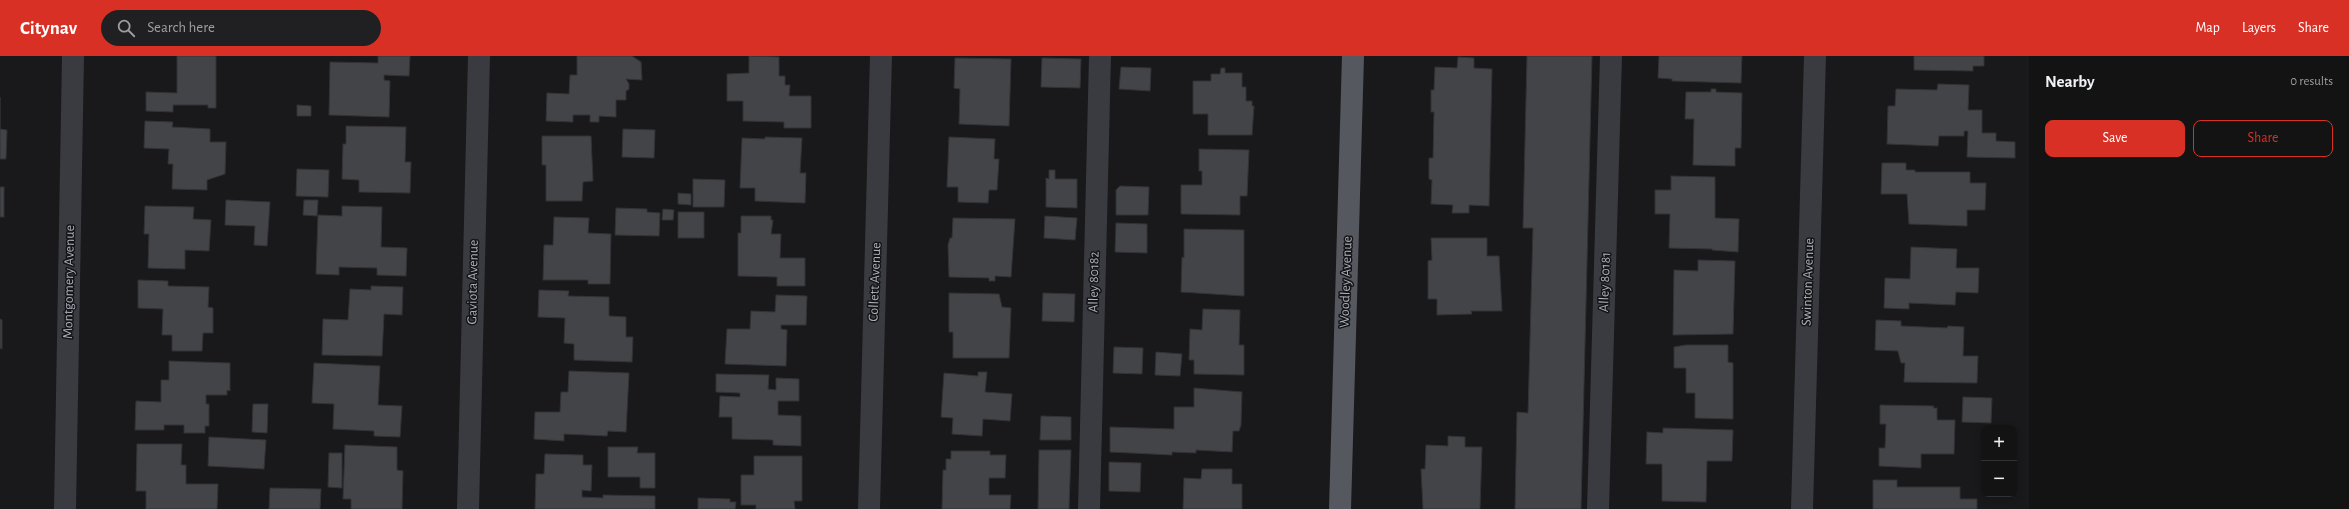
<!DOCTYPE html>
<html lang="en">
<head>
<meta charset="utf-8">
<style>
  :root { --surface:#131314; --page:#202022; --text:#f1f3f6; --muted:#9d9ea0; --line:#323234; --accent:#d93025 }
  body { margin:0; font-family:"Alegreya Sans",sans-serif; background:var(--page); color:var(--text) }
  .controls { position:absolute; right:12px; bottom:12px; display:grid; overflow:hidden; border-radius:8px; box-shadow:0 2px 6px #0003 }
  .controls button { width:36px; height:36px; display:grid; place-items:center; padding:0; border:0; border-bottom:1px solid var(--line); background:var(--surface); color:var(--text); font:20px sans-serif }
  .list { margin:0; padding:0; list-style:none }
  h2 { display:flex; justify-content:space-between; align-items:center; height:52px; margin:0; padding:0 16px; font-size:17px }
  h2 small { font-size:13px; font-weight:400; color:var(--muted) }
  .actions { display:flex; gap:8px; padding:12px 16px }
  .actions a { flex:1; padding:9px 0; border:1px solid var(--accent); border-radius:8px; text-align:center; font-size:14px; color:var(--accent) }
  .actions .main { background:var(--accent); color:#fff }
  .icon { flex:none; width:22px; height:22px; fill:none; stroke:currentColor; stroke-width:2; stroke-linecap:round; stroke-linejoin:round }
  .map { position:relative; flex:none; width:2029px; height:453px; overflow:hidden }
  header { display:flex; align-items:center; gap:24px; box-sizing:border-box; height:56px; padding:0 20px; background:var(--accent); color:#fff }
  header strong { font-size:19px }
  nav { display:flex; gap:22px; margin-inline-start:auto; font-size:14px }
  .search { width:280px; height:36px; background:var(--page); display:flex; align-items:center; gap:10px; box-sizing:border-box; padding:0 14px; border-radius:22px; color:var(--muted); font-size:15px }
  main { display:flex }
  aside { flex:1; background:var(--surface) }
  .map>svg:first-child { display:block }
  .building { fill:#434448; stroke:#333337 }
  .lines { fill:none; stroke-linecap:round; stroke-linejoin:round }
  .minor { stroke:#3a3b40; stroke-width:22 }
  .major { stroke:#55585f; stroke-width:22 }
  .labels { text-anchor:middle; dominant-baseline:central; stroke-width:3; stroke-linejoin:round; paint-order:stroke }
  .street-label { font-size:14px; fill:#abb0bb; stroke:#141416 }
</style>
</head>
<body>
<header>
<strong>Citynav</strong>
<div class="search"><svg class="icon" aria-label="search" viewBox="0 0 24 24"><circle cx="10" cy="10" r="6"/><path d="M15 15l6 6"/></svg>Search here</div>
<nav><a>Map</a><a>Layers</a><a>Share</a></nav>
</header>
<main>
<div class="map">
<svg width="2029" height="453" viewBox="0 0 2029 453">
  <rect width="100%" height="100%" fill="#19191b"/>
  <g class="building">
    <polygon points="177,0 216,0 216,52 208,52 208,49 173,49 173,56 146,55 146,36 177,37"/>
    <polygon points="378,0 410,0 409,20 384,19 384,24 390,25 389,61 329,59 330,6 378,7"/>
    <polygon points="577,0 632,0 641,6 642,24 626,23 629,28 629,33 626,35 626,44 616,44 616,61 599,60 599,66 590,66 590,59 573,59 573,66 546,65 547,37 569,38 570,19 577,19"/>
    <polygon points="749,0 779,1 779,20 785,20 785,29 790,29 789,40 811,40 811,72 784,72 784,66 743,65 743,45 727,45 727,18 749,17"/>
    <polygon points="1527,0 1592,0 1581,453 1515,453 1517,356 1528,357 1533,172 1523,172"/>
    <polygon points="1659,0 1742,0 1741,27 1672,25 1672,23 1658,22"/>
    <polygon points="1914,0 1984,0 1984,10 1973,10 1973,15 1914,14"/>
    <polygon points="1458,1 1474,2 1474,12 1492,13 1489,150 1469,149 1469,157 1452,157 1453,149 1431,148 1432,124 1429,123 1429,102 1433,102 1434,56 1431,56 1431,34 1434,34 1435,11 1457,12"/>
    <polygon points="955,2 1011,3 1009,70 959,68 960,33 954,32"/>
    <polygon points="1042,2 1081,3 1080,32 1041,31"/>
    <polygon points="1121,11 1151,12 1150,35 1119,33"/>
    <polygon points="1221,12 1225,12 1225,17 1242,17 1242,31 1246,31 1246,45 1252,45 1252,50 1254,50 1252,79 1208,79 1208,58 1193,58 1193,25 1211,25 1211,18 1220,18"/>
    <polygon points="1938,28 1969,29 1968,54 1982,54 1982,77 1996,77 1996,85 2015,86 2015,102 1967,101 1968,75 1964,75 1964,80 1939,80 1938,90 1887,88 1888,50 1895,50 1896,33 1937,34"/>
    <polygon points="1711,33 1716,33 1716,36 1742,37 1741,92 1735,92 1735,110 1693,109 1694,63 1685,63 1686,36 1711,36"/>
    <polygon points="0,41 0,73 7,74 6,103 0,103"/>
    <polygon points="297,49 311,50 311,60 297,60"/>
    <polygon points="145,65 173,66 172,71 210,73 210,86 226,86 225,118 207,124 207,134 172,133 173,108 168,108 169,93 144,92"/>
    <polygon points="346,70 406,71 405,106 411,106 410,137 359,136 359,124 342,123 343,88 346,88"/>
    <polygon points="623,73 655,74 654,102 622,101"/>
    <polygon points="542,80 591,80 593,125 583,126 582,145 546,145 546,109 542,109"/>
    <polygon points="765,81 802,82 800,117 806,117 805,147 755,145 755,132 740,132 742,82 765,83"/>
    <polygon points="949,81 995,83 994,103 999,103 997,134 989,134 988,147 958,146 958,131 947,131"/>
    <polygon points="1199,93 1249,94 1247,140 1240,140 1240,159 1181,158 1181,129 1202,129 1202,115 1199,115"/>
    <polygon points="1882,107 1906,107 1906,114 1915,114 1915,116 1970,116 1970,127 1986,127 1985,154 1967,154 1967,170 1909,168 1907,138 1881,138"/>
    <polygon points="297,113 329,114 328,141 296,140"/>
    <polygon points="1049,114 1055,114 1055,123 1077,123 1077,152 1046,151 1046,122 1049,123"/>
    <polygon points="1671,120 1715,121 1715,162 1739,163 1738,196 1712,194 1712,193 1669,192 1670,158 1655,158 1655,134 1671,134"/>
    <polygon points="693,123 725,124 724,151 693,151"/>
    <polygon points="1120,130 1149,131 1148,159 1116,159 1116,134"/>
    <rect x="0" y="131" width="4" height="30"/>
    <polygon points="678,137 691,138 691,149 678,148"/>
    <polygon points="226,144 270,146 267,190 254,189 255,170 225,169"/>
    <polygon points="304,144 318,144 317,160 303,159"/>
    <polygon points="145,150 194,151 193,163 211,164 209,195 185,194 185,213 148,212 149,178 144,178"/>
    <polygon points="342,150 382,151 381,191 407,192 406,220 377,219 377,212 339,211 339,219 316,218 318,159 342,160"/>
    <polygon points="616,152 647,153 647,156 660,157 659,180 615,179"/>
    <polygon points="663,153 674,154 673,164 662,164"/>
    <rect x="678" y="156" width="26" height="26"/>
    <polygon points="741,160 771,160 771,164 773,164 771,178 781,178 780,202 805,202 805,230 777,230 777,221 738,220 738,177 741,177"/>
    <polygon points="1045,160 1077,162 1075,184 1044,182"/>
    <polygon points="554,161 589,162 588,177 611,178 610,228 588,228 588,224 543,224 544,189 553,189"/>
    <polygon points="953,162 1015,163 1011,221 995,220 995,225 989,225 989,222 949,221 948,189 950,182 952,182"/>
    <polygon points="1116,167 1147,168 1147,197 1115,196"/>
    <polygon points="1184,173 1244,174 1244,240 1181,236 1182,201 1184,202"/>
    <polygon points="1431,182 1487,182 1487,200 1499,200 1502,255 1471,255 1472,258 1437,259 1437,243 1428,243 1428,205 1432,204"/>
    <polygon points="1911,191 1957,193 1956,212 1979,212 1978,237 1956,236 1955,249 1909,247 1909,253 1884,252 1885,222 1910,223"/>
    <polygon points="1698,204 1735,205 1733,278 1673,279 1674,214 1698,215"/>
    <polygon points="138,224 168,225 168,230 209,231 208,251 213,252 213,277 203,277 202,295 172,295 172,279 162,279 163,253 138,252"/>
    <polygon points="371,230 403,231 402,259 384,258 382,300 322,299 323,263 348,264 350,233 371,234"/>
    <polygon points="539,234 569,235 568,240 609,241 609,260 626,261 626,281 633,281 632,306 574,304 574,288 564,287 565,262 538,261"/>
    <polygon points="949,237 999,238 1002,251 1011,252 1009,302 953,302 953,276 949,276"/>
    <polygon points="1043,237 1075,238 1074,266 1042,265"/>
    <polygon points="776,239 807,240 806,269 781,269 781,273 787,274 786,310 725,308 727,273 750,273 751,255 775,256"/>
    <polygon points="1203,253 1240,254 1239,289 1244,289 1244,319 1194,318 1194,304 1189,304 1190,273 1202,274"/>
    <polygon points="0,263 2,264 2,293 0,292"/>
    <polygon points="1876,264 1901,265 1901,270 1947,272 1948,270 1964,271 1963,300 1978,300 1977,327 1904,326 1905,307 1901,307 1898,295 1875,294"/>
    <polygon points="1686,289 1728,289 1728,306 1733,307 1733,363 1695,362 1695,337 1686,337 1686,312 1674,312 1674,291"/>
    <polygon points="1114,291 1143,292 1142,318 1113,317"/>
    <polygon points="1156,296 1182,298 1180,320 1155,319"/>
    <polygon points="169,305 230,307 230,335 227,334 227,339 206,339 206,348 209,348 209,370 205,370 205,377 184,377 184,369 164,369 164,374 135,374 136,345 161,346 161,324 169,324"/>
    <polygon points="314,307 380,310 378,349 402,350 400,381 374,380 374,375 333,373 334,348 312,347"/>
    <polygon points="569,315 629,317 626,376 608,375 607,380 564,378 564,385 534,383 535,356 560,356 561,336 568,336"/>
    <polygon points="978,316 987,316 985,336 1012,338 1010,365 983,363 982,380 952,378 953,362 941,361 944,317 978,320"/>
    <polygon points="716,318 769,319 768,333 776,334 776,322 799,323 799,345 778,345 778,359 801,360 801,390 773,389 773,384 732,383 732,361 719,361 720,340 740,341 740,337 716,336"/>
    <polygon points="1194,332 1242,336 1241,369 1239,375 1233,375 1232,396 1196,394 1196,397 1172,396 1172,399 1110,396 1110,371 1174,373 1174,351 1194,351"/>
    <polygon points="1963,341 1992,342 1991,367 1962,366"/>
    <polygon points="253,348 268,348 267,377 252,376"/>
    <polygon points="1880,349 1934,350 1933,352 1937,352 1937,364 1955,364 1954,398 1921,398 1921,412 1879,410 1879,392 1885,392 1886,368 1880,368"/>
    <polygon points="1041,360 1071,361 1071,384 1040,384"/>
    <polygon points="1663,372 1733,374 1732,405 1707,405 1706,446 1662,445 1662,408 1646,408 1647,376 1663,377"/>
    <polygon points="1448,380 1465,381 1465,391 1482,391 1480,453 1423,453 1421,413 1425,413 1426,389 1448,390"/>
    <polygon points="209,381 266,384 264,413 208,410"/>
    <polygon points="137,388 182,388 181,409 186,409 186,428 218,428 217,453 146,453 146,435 136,435"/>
    <polygon points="345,389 397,391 397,414 403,415 402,453 351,453 351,443 343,443"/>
    <polygon points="608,391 638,391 637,397 655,397 655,432 640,432 640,421 608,421"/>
    <polygon points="1039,394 1071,394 1069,453 1038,453"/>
    <polygon points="951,395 990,395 990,399 1006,399 1005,422 989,422 989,439 1011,439 1010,453 942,453 943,414 946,414 946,403 951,403"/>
    <polygon points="329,397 342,397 342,432 328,431"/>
    <polygon points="545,398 583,399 583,409 592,409 591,435 582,434 582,441 603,442 603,439 655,440 655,453 535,453 536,418 544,418"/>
    <polygon points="754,400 802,400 802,445 794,445 795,453 756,453 756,449 741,449 741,419 754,419"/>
    <polygon points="1109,406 1141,407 1140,436 1109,435"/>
    <polygon points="1202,413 1232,413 1232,428 1242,428 1242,453 1183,453 1184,422 1201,423"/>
    <polygon points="1873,424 1897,424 1897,431 1960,431 1960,443 1977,443 1977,453 1873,453"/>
    <polygon points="270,432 321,433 320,453 269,453"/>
    <polygon points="698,442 730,443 730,446 736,446 735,453 698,453"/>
  </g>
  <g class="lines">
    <g class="minor">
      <polyline points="65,453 73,0"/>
      <polyline points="468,453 479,0"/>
      <polyline points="869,453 881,0"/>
      <polyline points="1089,453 1100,0"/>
      <polyline points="1598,453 1611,0"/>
      <polyline points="1802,453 1815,0"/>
    </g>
    <polyline class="major" points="1340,453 1353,0"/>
  </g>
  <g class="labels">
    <g class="street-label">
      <text transform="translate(69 226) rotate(-89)">Montgomery Avenue</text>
      <text transform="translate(473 226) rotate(-89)">Gaviota Avenue</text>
      <text transform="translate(875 226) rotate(-88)">Collett Avenue</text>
      <text transform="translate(1094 226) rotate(-89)">Alley 80182</text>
      <text transform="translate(1346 226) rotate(-88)">Woodley Avenue</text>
      <text transform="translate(1605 226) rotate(-88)">Alley 80181</text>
      <text transform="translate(1808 226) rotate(-88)">Swinton Avenue</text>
    </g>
  </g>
</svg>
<div class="controls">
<button>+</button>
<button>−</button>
</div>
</div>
<aside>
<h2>Nearby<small>0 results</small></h2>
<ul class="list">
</ul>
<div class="actions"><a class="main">Save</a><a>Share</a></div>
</aside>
</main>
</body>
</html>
